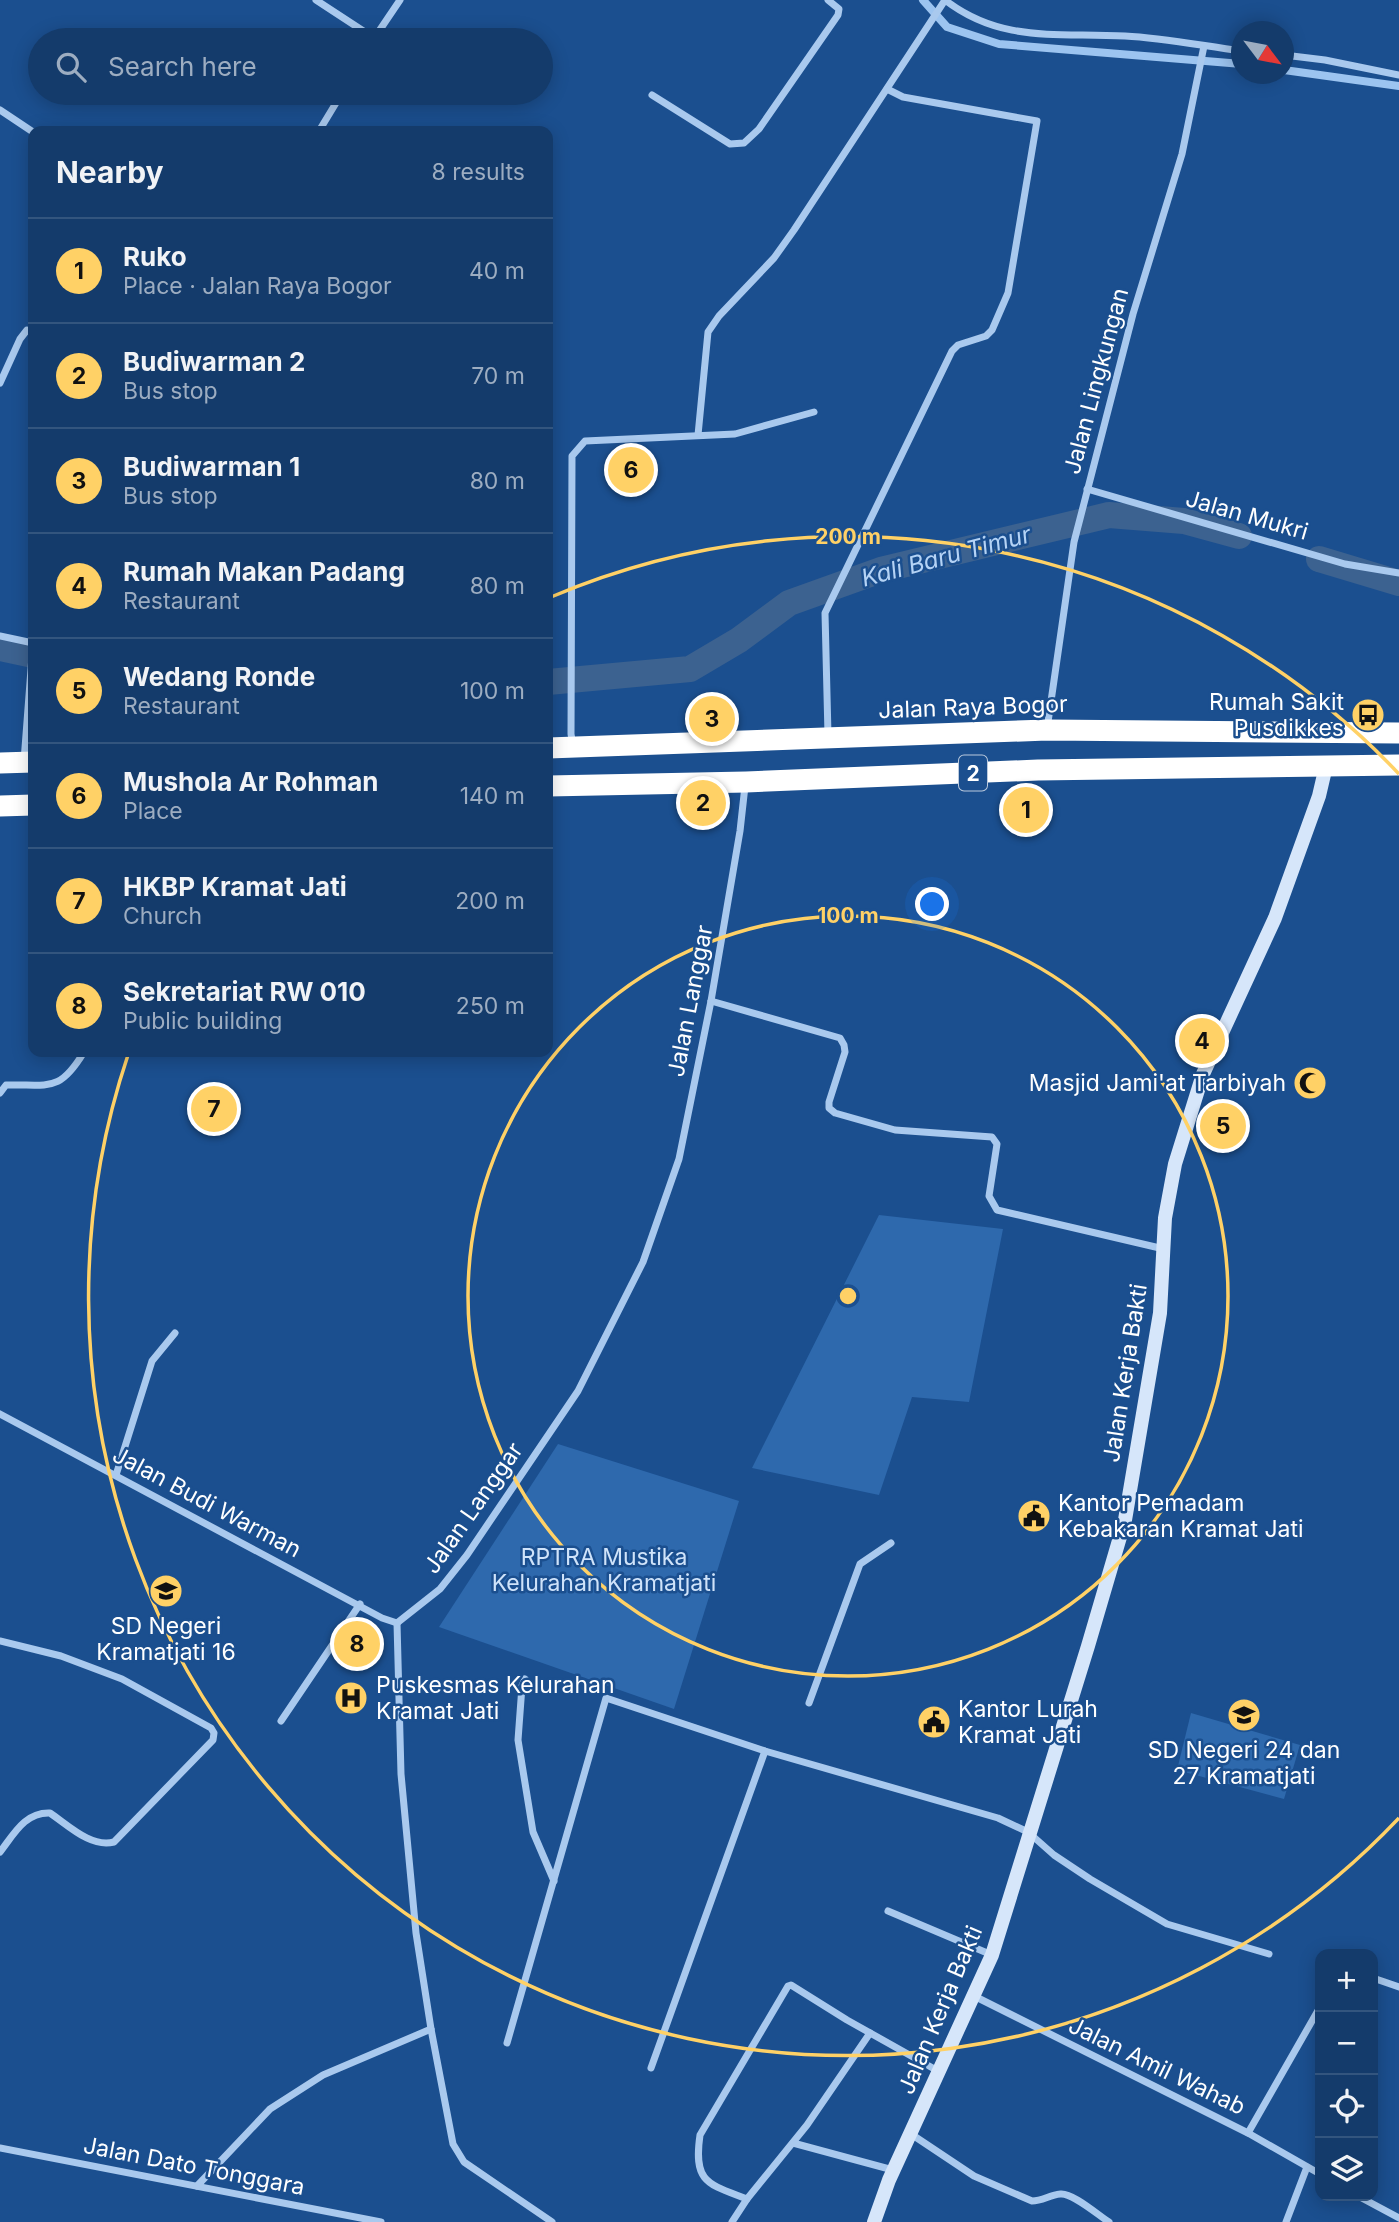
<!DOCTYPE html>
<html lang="en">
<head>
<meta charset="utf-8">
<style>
  :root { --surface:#143b6b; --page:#1d4271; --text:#f1f3f6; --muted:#9dadc1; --line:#33557e; --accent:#ffd166 }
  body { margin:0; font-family:Inter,sans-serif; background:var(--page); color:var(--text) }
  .controls { position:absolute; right:21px; bottom:21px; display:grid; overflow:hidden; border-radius:14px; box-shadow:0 4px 18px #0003 }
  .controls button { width:63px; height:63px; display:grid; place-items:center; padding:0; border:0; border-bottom:2px solid var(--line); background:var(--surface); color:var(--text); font:35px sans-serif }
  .compass { position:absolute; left:1231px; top:21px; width:63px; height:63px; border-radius:50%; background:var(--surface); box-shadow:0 4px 18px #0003; rotate:122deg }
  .you { position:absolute; left:933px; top:905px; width:24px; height:24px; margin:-18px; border:5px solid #fff; border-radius:50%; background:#1a73e8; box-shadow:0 0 0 10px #1a73e833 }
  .badge { display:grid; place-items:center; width:46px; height:46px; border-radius:50%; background:var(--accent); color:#111; font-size:23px; font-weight:700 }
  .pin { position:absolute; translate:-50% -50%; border:4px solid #fff; box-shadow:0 2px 7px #0006 }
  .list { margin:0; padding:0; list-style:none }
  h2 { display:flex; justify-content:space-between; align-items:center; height:91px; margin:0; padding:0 28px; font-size:30px }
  h2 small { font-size:23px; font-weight:400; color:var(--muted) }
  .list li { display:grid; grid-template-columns:46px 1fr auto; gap:21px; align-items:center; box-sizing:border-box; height:105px; padding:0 28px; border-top:2px solid var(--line) }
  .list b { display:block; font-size:26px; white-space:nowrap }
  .list p { margin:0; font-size:23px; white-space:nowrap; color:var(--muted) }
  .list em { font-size:23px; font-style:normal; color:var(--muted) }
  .icon { flex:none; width:38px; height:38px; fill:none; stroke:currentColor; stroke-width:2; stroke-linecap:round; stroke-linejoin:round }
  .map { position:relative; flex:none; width:1399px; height:2222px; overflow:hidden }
  .search { position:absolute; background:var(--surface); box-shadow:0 4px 18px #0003; left:28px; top:28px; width:525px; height:77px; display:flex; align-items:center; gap:18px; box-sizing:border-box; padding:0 24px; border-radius:38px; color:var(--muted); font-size:26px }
  .panel { position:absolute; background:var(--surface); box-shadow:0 4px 18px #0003; left:28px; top:126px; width:525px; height:931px; border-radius:14px }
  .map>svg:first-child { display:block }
  .green { fill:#2e69ad }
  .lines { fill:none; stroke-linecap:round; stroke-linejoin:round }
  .stream { stroke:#9cc4f0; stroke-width:8 }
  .canal { stroke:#3c6290; stroke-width:26 }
  .street { stroke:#a9c9ee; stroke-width:7 }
  .secondary { stroke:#d6e6fa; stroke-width:14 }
  .highway { stroke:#fff; stroke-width:21 }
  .ring { fill:none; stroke:#ffd166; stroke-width:3.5 }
  .labels { text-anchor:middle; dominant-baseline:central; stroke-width:5; stroke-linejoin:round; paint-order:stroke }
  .shield { fill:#1b4f8f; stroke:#bbcadd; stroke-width:2 }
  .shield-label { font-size:21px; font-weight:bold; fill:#fff }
  .street-label { font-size:23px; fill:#fff; stroke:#1b4f8f }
  .poi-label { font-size:23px; fill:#fff; stroke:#1b4f8f; text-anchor:start }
  .park-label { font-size:23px; fill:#cfe3fa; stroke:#1b4f8f }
  .water-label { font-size:24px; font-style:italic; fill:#b5d3f5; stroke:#1b4f8f }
  .centre { fill:#ffd166; stroke:#1b4f8f; stroke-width:3.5 }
  .ring-label { font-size:21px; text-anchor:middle; font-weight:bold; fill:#ffd166; stroke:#1b4f8f; stroke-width:5; stroke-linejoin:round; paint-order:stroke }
</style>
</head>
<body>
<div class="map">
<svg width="1399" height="2222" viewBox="0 0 1399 2222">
  <rect width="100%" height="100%" fill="#1b4f8f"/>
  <g class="green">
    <polygon points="879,1215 1003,1229 969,1402 912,1397 879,1495 752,1468"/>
    <polygon points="558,1444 739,1501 674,1709 439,1627"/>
    <polygon points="1191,1713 1300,1745 1284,1799 1177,1770"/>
  </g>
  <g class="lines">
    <g class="stream">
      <polyline points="923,0 947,27 999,44 1242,64"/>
      <polyline points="1284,70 1399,86"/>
    </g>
    <g class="canal">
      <polyline points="1319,559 1399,583"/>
      <polyline points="0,648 33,655"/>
      <polyline points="548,682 690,669 739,640 789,603 881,570 1109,515 1184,521 1239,536"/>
    </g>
    <g class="street">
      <polyline points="316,0 374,38"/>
      <path d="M945 0C1002 44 1059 32 1125 36 1164 38 1203 46 1242 51"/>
      <polyline points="373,40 400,0"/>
      <polyline points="1284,55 1325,60 1399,75"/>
      <polyline points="652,95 730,144 744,143 759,129 838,15 839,9 828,0"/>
      <polyline points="0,110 33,132"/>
      <polyline points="319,131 342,93"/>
      <polyline points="0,383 20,339 27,330 33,333"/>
      <polyline points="698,435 708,332 719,316 774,258 794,230 945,0"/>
      <polyline points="1087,489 1345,564 1399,573"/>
      <polyline points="0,636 33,643"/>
      <polyline points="1047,729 1074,542 1133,314 1182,154 1204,46"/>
      <polyline points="828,735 825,613 952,351 958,345 986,336 992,330 1008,293 1037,121 903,97 887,89"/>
      <polyline points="573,746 571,734 572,456 585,441 735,434 814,412"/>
      <polyline points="24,761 33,643"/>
      <polyline points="711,1001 840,1038 844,1045 845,1052 829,1102 829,1108 835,1113 895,1130 992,1137 997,1144 989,1196 997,1210 1164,1249"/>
      <path d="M0 1093 6 1085C50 1084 59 1093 84 1052"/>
      <polyline points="0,1414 382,1618 397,1623"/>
      <polyline points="116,1475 152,1361 175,1333"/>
      <polyline points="397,1623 440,1589 467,1555 578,1391 643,1262 679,1159 711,1001 740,831 745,786"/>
      <polyline points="397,1623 401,1774 416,1933 431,2029 453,2144 464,2162 552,2222"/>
      <path d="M0 1641 61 1656 122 1679 211 1728 214 1733 213 1740 114 1842C91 1848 69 1826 50 1813 25 1812 14 1834 0 1852"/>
      <polyline points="525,1679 522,1686 518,1740 533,1832 554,1881"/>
      <polyline points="809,1703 860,1564 891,1543"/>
      <polyline points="281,1721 360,1604"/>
      <polyline points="888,1911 992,1955"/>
      <polyline points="1373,1978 1399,1987"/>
      <polyline points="974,1996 1248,2133 1320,2174"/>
      <polyline points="507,2043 606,1698 765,1751 998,1818 1028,1832 1054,1855 1090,1879 1167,1924 1269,1954"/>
      <polyline points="651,2068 765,1751"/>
      <polyline points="1248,2133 1320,2007"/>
      <path d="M911 2134 974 2176 1032 2201C1042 2201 1050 2195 1060 2194 1072 2192 1098 2215 1109 2222"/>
      <polyline points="793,2143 893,2170"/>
      <polyline points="0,2148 381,2222"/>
      <polyline points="197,2186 270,2109 323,2075 431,2029"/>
      <polyline points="1358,2196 1399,2218"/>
      <path d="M747 2199C708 2184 693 2183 700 2135L788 1986 791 1985 847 2020 938 2071"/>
      <polyline points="732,2222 747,2199 807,2125 870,2033"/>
      <polyline points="1286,2222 1307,2167"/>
    </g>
    <polyline class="secondary" points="874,2222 889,2180 992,1955 1088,1646 1125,1520 1160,1313 1165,1218 1175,1164 1203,1074 1275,918 1319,796 1326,766"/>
    <g class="highway">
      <polyline points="548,748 1047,730 1399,733"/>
      <polyline points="0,763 33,762"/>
      <polyline points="548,786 746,782 1038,770 1399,765"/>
      <polyline points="0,806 33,805"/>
    </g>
  </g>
  <g class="ring">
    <circle cx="848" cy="1296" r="380"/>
    <path d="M1399 1818A759 759 0 0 1 128 1055M551 597A759 759 0 0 1 1399 774"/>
  </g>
  <defs>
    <symbol id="bus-disc" viewBox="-11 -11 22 22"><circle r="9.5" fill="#ffd166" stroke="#1b4f8f"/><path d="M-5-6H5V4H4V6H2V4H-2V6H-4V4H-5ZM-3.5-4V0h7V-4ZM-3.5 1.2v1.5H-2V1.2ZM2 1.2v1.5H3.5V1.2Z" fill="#111"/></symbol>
    <symbol id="mosque-disc" viewBox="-11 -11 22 22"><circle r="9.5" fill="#ffd166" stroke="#1b4f8f"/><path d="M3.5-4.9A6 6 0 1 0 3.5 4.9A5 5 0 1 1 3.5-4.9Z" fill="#111"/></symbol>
    <symbol id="civic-disc" viewBox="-11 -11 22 22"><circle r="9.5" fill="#ffd166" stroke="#1b4f8f"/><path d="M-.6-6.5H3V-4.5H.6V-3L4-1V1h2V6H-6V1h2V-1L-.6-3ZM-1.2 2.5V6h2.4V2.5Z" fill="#111"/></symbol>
    <symbol id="school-disc" viewBox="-11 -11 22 22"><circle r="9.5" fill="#ffd166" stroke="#1b4f8f"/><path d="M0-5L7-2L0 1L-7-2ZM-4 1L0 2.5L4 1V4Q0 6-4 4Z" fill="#111"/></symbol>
    <symbol id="hospital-disc" viewBox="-11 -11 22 22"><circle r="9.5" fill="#ffd166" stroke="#1b4f8f"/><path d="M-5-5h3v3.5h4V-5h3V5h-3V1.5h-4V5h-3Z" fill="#111"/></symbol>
  </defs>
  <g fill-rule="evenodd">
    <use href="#bus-disc" x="1349" y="696" width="38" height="38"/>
    <use href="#mosque-disc" x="1291" y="1064" width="38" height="38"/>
    <use href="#civic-disc" x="1015" y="1497" width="38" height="38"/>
    <use href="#school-disc" x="147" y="1572" width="38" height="38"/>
    <use href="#hospital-disc" x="332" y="1679" width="38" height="38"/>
    <use href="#school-disc" x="1225" y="1696" width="38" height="38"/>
    <use href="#civic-disc" x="915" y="1703" width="38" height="38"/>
  </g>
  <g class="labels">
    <rect class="shield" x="959" y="755.5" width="28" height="35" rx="5"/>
    <g class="shield-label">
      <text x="973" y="773">2</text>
    </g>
    <g class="street-label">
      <text transform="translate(1096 381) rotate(-75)">Jalan Lingkungan</text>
      <text transform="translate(1247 515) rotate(16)">Jalan Mukri</text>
      <text transform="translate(973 707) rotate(-2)">Jalan Raya Bogor</text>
      <text transform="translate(690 1001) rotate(-79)">Jalan Langgar</text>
      <text transform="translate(1125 1373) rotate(-81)">Jalan Kerja Bakti</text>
      <text transform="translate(207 1502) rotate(28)">Jalan Budi Warman</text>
      <text transform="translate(473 1508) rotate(-55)">Jalan Langgar</text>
      <text transform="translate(940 2010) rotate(-67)">Jalan Kerja Bakti</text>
      <text transform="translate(1157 2066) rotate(26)">Jalan Amil Wahab</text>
      <text transform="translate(194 2166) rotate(11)">Jalan Dato Tonggara</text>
    </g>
    <g class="poi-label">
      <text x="1344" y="702" text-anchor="end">Rumah Sakit<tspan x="1344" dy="26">Pusdikkes</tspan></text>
      <text x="1286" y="1083" text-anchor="end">Masjid Jami'at Tarbiyah</text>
      <text x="1058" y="1503">Kantor Pemadam<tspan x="1058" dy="26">Kebakaran Kramat Jati</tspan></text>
      <text x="166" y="1626" text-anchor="middle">SD Negeri<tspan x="166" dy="26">Kramatjati 16</tspan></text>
      <text x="376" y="1685">Puskesmas Kelurahan<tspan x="376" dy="26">Kramat Jati</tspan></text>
      <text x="958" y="1709">Kantor Lurah<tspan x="958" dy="26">Kramat Jati</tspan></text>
      <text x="1244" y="1750" text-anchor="middle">SD Negeri 24 dan<tspan x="1244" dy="26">27 Kramatjati</tspan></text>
    </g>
    <g class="park-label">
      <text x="604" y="1557">RPTRA Mustika<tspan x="604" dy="26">Kelurahan Kramatjati</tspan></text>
    </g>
    <g class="water-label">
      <text transform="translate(946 556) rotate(-15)">Kali Baru Timur</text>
    </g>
  </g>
  <circle cx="848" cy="1296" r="10" class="centre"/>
  <g class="ring-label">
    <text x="848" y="544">200 m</text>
    <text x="848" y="923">100 m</text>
  </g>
</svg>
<div class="controls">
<button>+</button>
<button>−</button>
<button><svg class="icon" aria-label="locate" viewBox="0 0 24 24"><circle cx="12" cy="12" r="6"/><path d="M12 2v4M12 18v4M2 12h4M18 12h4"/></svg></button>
<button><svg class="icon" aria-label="layers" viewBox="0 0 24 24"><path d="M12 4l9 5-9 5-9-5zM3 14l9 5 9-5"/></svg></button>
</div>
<svg class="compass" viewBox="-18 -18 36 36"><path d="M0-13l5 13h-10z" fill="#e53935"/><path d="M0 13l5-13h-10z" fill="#9dadc1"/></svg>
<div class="you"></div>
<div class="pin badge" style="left:1026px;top:810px">1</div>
<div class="pin badge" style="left:703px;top:803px">2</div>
<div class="pin badge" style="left:712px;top:719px">3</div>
<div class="pin badge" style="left:1202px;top:1041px">4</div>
<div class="pin badge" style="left:1223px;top:1126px">5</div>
<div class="pin badge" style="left:631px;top:470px">6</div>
<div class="pin badge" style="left:214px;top:1109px">7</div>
<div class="pin badge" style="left:357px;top:1644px">8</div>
<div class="search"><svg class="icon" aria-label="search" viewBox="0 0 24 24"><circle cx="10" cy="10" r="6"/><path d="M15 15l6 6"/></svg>Search here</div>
<section class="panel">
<h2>Nearby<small>8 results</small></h2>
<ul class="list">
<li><span class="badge">1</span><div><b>Ruko</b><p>Place · Jalan Raya Bogor</p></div><em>40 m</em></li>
<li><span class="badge">2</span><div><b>Budiwarman 2</b><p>Bus stop</p></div><em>70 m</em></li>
<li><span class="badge">3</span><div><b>Budiwarman 1</b><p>Bus stop</p></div><em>80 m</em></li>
<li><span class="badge">4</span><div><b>Rumah Makan Padang</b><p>Restaurant</p></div><em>80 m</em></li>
<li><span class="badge">5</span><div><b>Wedang Ronde</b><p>Restaurant</p></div><em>100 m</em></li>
<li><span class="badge">6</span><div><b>Mushola Ar Rohman</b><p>Place</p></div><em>140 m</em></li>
<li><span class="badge">7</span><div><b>HKBP Kramat Jati</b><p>Church</p></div><em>200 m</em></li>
<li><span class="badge">8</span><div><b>Sekretariat RW 010</b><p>Public building</p></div><em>250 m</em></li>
</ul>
</section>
</div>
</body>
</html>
